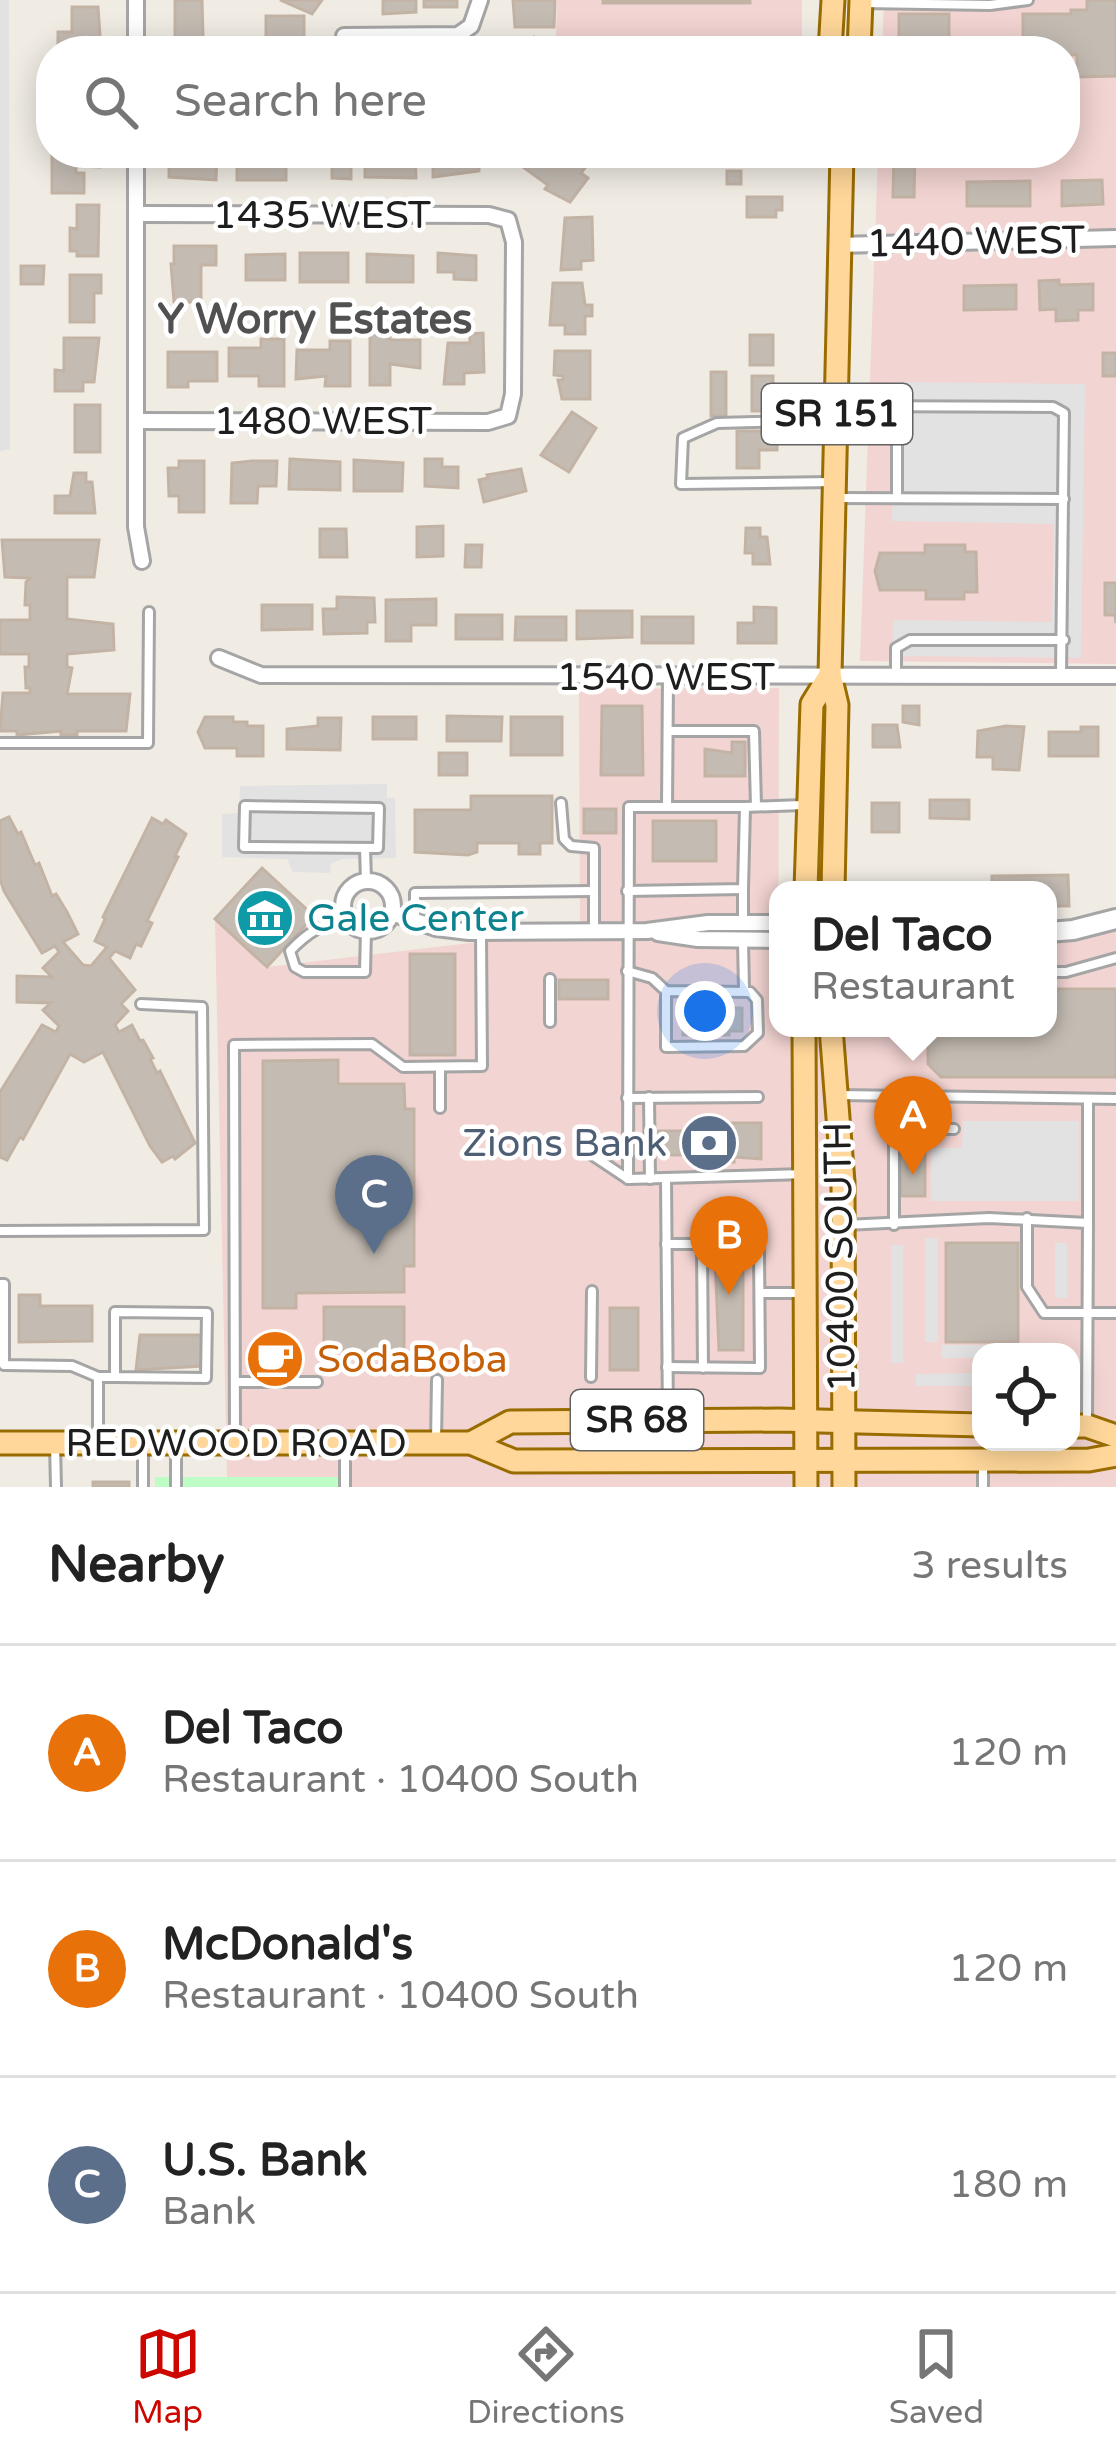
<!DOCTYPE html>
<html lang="en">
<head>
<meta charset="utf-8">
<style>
  :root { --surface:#fff; --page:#f6f6f6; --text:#222; --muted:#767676; --line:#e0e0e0; --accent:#cd0700 }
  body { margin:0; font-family:"Varela Round",sans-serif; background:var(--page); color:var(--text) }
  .controls { position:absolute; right:36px; bottom:36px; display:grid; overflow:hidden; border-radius:24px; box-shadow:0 6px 30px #0003 }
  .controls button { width:108px; height:108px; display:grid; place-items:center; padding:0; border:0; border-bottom:3px solid var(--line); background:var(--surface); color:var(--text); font:60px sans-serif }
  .you { position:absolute; left:705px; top:1011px; width:42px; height:42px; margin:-30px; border:9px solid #fff; border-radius:50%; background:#1a73e8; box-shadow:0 0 0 18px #1a73e833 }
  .badge { display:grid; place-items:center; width:78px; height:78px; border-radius:50%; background:var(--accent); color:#fff; font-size:39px; font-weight:700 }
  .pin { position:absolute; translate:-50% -99px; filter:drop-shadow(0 3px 6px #0008) }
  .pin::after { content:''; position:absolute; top:63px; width:42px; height:36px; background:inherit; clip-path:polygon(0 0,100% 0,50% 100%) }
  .popup { position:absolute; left:769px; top:881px; width:288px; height:156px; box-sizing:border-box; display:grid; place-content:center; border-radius:24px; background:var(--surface); filter:drop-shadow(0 3px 9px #0005); font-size:39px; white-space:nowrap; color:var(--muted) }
  .popup b { font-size:45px; color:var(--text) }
  .popup::after { content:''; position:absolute; left:50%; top:100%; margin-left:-24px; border:24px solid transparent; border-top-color:var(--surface) }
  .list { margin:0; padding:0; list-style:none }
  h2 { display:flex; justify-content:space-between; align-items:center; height:156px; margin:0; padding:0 48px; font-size:51px }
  h2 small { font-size:39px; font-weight:400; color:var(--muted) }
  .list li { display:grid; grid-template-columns:78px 1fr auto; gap:36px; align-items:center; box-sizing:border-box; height:216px; padding:0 48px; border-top:3px solid var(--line) }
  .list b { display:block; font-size:45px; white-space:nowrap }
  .list p { margin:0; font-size:39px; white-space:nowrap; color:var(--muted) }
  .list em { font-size:39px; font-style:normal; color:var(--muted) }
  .icon { flex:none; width:66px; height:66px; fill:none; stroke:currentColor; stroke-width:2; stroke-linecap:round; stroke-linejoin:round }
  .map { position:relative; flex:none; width:1116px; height:1487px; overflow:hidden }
  .search { position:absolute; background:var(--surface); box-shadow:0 6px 30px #0003; left:36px; right:36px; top:36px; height:132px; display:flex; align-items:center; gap:30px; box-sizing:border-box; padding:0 42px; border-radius:48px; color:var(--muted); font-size:45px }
  .sheet { height:804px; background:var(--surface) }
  nav { display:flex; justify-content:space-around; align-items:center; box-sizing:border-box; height:168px; border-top:3px solid var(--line); background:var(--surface); font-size:33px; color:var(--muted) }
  nav a { display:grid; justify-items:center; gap:6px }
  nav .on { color:var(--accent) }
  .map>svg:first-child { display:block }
  .commercial { fill:#f2d4d2; fill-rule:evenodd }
  .park { fill:#befdc5 }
  .parking { fill:#e2e2e2 }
  .building { fill:#c4bcb3; stroke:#c3b3a5; stroke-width:3 }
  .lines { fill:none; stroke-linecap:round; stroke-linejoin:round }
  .service-casing { stroke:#a5a5a5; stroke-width:14 }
  .minor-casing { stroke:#a5a5a5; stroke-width:20 }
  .tertiary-casing { stroke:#a5a5a5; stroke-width:24 }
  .primary-casing { stroke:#996c00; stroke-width:27 }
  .service { stroke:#fff; stroke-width:8 }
  .minor { stroke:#fff; stroke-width:14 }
  .tertiary { stroke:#fff; stroke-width:18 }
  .primary { stroke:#ffd79a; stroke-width:21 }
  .labels { text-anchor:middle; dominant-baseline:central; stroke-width:9; stroke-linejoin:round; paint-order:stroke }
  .shield { fill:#fff; stroke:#626262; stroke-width:3 }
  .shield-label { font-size:36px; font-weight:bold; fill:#1e1e1e }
  .street-label { font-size:39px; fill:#1e1e1e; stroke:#fff }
  .culture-label { font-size:39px; fill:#0d838f; stroke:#fff; text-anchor:start }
  .service-label { font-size:39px; fill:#4e5e75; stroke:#fff; text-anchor:end }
  .food-label { font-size:39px; fill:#c56008; stroke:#fff; text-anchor:start }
  .neighbourhood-label { font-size:42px; font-weight:bold; fill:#515151; stroke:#fff }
</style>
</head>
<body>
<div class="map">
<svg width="1116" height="1487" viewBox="0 0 1116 1487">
  <rect width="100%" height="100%" fill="#f0ece4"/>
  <g class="commercial">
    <polygon points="557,0 802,0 802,37 556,37"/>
    <polygon points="884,0 1116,0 1116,664 860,661 878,153 1065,153 1065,51 882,51"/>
    <path d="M779 688 778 1028H1048V943L1116 922V1487H345L344 1477H227L215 919 267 967 580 930 579 689ZM981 1352H1071V1442H981Z"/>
  </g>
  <rect class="park" x="155" y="1477" width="190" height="10"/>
  <g class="parking">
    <polygon points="0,0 9,0 10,449 0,451"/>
    <polygon points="894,382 1085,384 1081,658 892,656 893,620 1052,622 1054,524 892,521"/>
    <polygon points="387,784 387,798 395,798 396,858 342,859 331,864 330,873 293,872 287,859 222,857 222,814 239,813 240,786"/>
    <polygon points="963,1121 1079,1121 1079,1201 931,1201 931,1148 962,1148"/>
    <rect x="925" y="1238" width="13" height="104"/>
    <rect x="1055" y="1243" width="12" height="55"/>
    <rect x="891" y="1245" width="12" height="118"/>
    <polygon points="1019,1345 1019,1352 981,1352 981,1358 942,1358 942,1345"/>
    <polygon points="981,1373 981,1386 916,1386 916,1374"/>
  </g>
  <g class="building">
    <polygon points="175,0 202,0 203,38 175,39"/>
    <polygon points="280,0 322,0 312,14"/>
    <polygon points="383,0 416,0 416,12 383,14"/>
    <rect x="424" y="0" width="33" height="7"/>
    <polygon points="513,0 555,0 554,27 515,27"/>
    <rect x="603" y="0" width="147" height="3"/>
    <polygon points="1087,0 1116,0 1116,76 1077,77 1077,55 1065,55 1065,51 1023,51 1023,14 1071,14 1071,10 1087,10"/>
    <polygon points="72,7 98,7 101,51 58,51 58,32 72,32"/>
    <rect x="899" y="14" width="50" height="30"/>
    <rect x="266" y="16" width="38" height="34"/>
    <polygon points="534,37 551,45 548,51 522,51 524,47 528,49"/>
    <polygon points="52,153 100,153 100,167 76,166 76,173 84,173 84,193 52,193"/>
    <polygon points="169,153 217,153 216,180 169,177"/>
    <polygon points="303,153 341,153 341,158 351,158 351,179 332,178 332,161 311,164 311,160 303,160"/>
    <polygon points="365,153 415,155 416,178 365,177"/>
    <polygon points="433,153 479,153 479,171 433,177"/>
    <polygon points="534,153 558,153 565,158 574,153 588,164 581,173 588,178 570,202 545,189 548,185 523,167"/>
    <polygon points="894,153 915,153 914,197 893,197"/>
    <rect x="237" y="158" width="49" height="22"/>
    <rect x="727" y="171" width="14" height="13"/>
    <polygon points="1102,180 1103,204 1062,206 1062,181"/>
    <polygon points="1030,181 1030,206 967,206 967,182"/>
    <polygon points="747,197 782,197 782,210 776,210 776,217 747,217"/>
    <polygon points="77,205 99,205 98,256 77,256 77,251 70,251 70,228 77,229"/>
    <polygon points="592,217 593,260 581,261 581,269 561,270 565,218"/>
    <polygon points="174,246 216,246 216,265 201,265 201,302 174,302 171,264 174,264"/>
    <rect x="300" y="253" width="48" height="29"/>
    <polygon points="438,253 476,256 476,280 454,279 454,272 438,272"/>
    <polygon points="285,254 285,280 246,280 246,255"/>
    <polygon points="367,254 413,256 413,282 367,282"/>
    <polygon points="21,266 44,266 43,284 21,284"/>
    <polygon points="70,275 101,275 101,293 94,293 94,322 70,322"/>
    <polygon points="1059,280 1059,285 1093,284 1093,310 1078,310 1078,320 1056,321 1056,309 1040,310 1039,281"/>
    <polygon points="553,283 582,283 585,305 592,305 592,316 585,316 585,334 565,334 565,325 550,325"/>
    <polygon points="1016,285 1016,309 964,310 964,286"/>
    <polygon points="370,332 390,332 390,340 420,340 420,368 390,364 390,385 370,385"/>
    <polygon points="483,333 484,372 464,373 464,384 444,384 448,343 470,343 470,334"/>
    <rect x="750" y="335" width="23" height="30"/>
    <polygon points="64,338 99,338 94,382 83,382 83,391 55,391 55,370 64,371"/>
    <polygon points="261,339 284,339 284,386 259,386 259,376 229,376 229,348 261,348"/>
    <polygon points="330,341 350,341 350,386 325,386 326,376 296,379 297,350 330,350"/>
    <polygon points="555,351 590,351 590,399 562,399 558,380 563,380 563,376 554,375"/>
    <polygon points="168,352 217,352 217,381 188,381 188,387 168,387"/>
    <rect x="1103" y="353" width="13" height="23"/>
    <rect x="711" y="372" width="15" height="44"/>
    <rect x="752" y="376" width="21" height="35"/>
    <rect x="75" y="405" width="25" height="47"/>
    <polygon points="572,412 596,428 569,472 541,455"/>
    <polygon points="737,431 777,431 777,450 759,450 759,468 737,468"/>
    <polygon points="290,459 340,462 340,490 289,489"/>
    <polygon points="425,459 442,459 442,467 458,467 458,488 425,486"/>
    <polygon points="354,460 403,463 402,491 354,491"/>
    <polygon points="179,461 204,461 204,512 179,512 179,496 169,496 168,468 179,468"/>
    <polygon points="252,461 277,461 276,486 258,486 257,503 231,503 232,463"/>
    <polygon points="521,469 526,491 484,502 479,480 488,478 487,475"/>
    <polygon points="74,473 86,473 86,482 92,482 95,513 55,513 55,496 70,496"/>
    <polygon points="443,526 443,556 417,557 417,527"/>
    <polygon points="746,528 760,528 760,537 767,537 770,564 753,564 753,553 745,553"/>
    <polygon points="320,529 346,529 347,557 320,557"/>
    <polygon points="2,540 99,540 94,577 67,577 67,619 113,624 114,650 67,654 67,667 72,668 67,694 130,694 126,731 77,731 77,735 61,735 61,731 17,735 17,731 0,731 3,693 30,693 30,688 26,688 25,667 29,667 29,654 0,654 0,620 30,620 30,605 25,605 26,582 30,578 5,577"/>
    <polygon points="466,545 482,545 481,567 465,567"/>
    <polygon points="925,545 965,545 965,552 976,552 977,592 964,592 964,599 926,599 926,590 880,590 875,571 880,553 925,553"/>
    <polygon points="1105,583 1116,583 1116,623 1115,615 1105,615"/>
    <polygon points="337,597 374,598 375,622 367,622 367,633 324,634 323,609 337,609"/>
    <polygon points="436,599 436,625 411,625 411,641 386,641 386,600"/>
    <polygon points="262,605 312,605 312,629 262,630"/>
    <polygon points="754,607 776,608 776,643 738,643 738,623 754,623"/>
    <polygon points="577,611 632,611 632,637 577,639"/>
    <rect x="456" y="615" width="46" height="24"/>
    <polygon points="516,617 566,617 566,640 515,640"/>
    <rect x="642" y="617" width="51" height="26"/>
    <polygon points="602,706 642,706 643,775 601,775"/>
    <polygon points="903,706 919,706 919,725 903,722"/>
    <polygon points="447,716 502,717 501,741 447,741"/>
    <polygon points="205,717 233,717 233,722 247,722 247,726 263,726 263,756 237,756 237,748 205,748 198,732"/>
    <rect x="373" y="717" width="43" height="22"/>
    <rect x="511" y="717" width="51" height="38"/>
    <polygon points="318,718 341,718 340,750 287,749 287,729 318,726"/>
    <polygon points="873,725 897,725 900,747 873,747"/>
    <polygon points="1006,726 1024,727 1019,770 993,769 993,757 977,757 978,731"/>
    <polygon points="1081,727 1098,727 1098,756 1049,756 1049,732 1081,732"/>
    <polygon points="732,742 745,742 745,776 705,776 705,749 732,753"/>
    <rect x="439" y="753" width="28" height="22"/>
    <polygon points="471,796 552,796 552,843 540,843 540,854 519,854 519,843 477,843 477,852 468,855 415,852 415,810 471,810"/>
    <polygon points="930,800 969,800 969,819 930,818"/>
    <rect x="872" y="803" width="27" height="29"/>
    <rect x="584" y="809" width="32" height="24"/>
    <polygon points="9,817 18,834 21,832 35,865 39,863 52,896 56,894 67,912 78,934 63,942 83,965 91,966 107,947 95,941 105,919 103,917 152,818 163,824 166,820 186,834 175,856 178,857 147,921 152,923 141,946 136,944 130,958 115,951 109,958 135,990 121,1004 128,1011 115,1025 119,1032 132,1025 140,1041 143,1040 153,1058 150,1059 157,1073 160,1071 195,1143 175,1159 173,1156 162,1162 150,1146 103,1052 84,1062 70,1054 23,1139 20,1137 7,1160 0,1157 0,1092 42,1025 56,1032 59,1026 43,1010 51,1003 17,1002 17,976 52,977 43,968 59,952 55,946 42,953 4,891 0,879 0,821"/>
    <rect x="653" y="821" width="63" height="40"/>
    <polygon points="262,868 314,916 267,967 215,919"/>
    <polygon points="1068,875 1069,906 1048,906 1048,890 992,890 992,876"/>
    <rect x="410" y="954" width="45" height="101"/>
    <rect x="559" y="980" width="49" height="19"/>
    <polygon points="1048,989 1116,989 1116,1077 941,1077 928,1064 928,1028 1048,1028"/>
    <polygon points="717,1008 742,1008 742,1031 729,1031 729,1035 683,1035 683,1009 717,1011"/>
    <polygon points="338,1060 338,1084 404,1084 405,1109 414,1109 414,1266 404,1266 404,1292 296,1293 296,1308 263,1308 263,1061"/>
    <polygon points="693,1123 761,1123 761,1159 734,1157 734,1162 692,1162 692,1155 657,1155 657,1131 693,1131"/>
    <rect x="901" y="1154" width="24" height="42"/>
    <rect x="946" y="1243" width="72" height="99"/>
    <polygon points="715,1259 739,1259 739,1270 743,1270 743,1350 719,1350"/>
    <polygon points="19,1295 40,1295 40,1306 92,1306 92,1341 19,1342"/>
    <rect x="324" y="1307" width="80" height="44"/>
    <rect x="610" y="1308" width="28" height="62"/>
    <polygon points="140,1335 202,1335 202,1366 136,1370"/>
    <rect x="251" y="1350" width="48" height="19"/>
    <rect x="93" y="1482" width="36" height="5"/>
  </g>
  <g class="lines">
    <defs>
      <g id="service">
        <polyline points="862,3 990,5 1028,0"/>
        <polyline points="839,406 1053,407 1064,413 1061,675"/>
        <polyline points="897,406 897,498"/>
        <polyline points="832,420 717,423 683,438 681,484 834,482"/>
        <polyline points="836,498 1064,499"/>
        <polyline points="896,675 896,648 910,640 1064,640"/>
        <polyline points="668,731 754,731 756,806"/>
        <polyline points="0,743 148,743 149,612"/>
        <polyline points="561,803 564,839 571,846 594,848 594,930"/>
        <polygon points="245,806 379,808 378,848 244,847"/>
        <polyline points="667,807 668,678"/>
        <polyline points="365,848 366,880"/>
        <polyline points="627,891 743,889 745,807 803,805"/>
        <path d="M346 918C321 925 308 932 290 951L295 967 304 972H365L366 930"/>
        <polyline points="415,922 415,893 593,891"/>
        <polyline points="743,923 743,889"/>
        <polyline points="743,941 744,990"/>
        <polyline points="627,971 652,978 666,991 750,992 757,1000 758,1033 744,1046 666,1047 666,991"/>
        <polyline points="1048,972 1066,972 1116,958"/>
        <polyline points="550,1022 550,979"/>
        <polyline points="837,1095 1116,1099"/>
        <polyline points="649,1097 650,1179"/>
        <polyline points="627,1098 758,1097"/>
        <polyline points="440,1108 440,1067"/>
        <polyline points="592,1155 628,1179 805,1174"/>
        <polyline points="666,1178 668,1419"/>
        <polyline points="628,1179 629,807 745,807"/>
        <polyline points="1027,1218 1027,1287 1044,1313 1116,1313"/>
        <polyline points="1088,1223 1088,1099"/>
        <polyline points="845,1225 989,1218 1088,1223 1087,1421"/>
        <polyline points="894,1225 894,1143 899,1132 912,1128 954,1129"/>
        <polyline points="0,1231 204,1230 202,1007 141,1004"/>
        <polyline points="666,1244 702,1244"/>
        <polyline points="0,1284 4,1284 4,1365 72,1366 98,1377 98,1439"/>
        <polyline points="760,1293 800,1293"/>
        <path d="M667 1367 760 1368 759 1251C748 1229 736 1230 713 1231L702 1244 703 1368"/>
        <polyline points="98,1377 115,1377 115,1312 207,1313 206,1378 115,1377"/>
        <polyline points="591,1377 592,1291"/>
        <polyline points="235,1382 317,1382"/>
        <polyline points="235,1440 234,1045 372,1044 403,1067 482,1066 481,934"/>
        <polyline points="436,1441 437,1380"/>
        <polyline points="55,1444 56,1487"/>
        <polyline points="176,1446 176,1487"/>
        <polyline points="143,1447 143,1487"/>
        <polyline points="345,1487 345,1444"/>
        <polyline points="983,1487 983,1462"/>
      </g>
      <g id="minor">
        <polyline points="344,36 458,35 471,26 480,0"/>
        <polyline points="136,51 136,0"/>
        <polyline points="136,153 136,527 142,561"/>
        <polyline points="837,245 1116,238"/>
        <polyline points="136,421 488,422 508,416 513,394 514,242 508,220 489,215 136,214"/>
        <polyline points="219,658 261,675 1116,676"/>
        <circle cx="368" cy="906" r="25"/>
        <polyline points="392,913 436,928 469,932 647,931 708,923 778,923"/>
        <polyline points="658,933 698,939 778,940"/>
      </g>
      <polyline id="tertiary" points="1048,932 1073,930 1116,919"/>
      <g id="primary">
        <polyline points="830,51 833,0"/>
        <polyline points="859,51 861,0"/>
        <polyline points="806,890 812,704 830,675"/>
        <polyline points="833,890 837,705 830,675 842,153"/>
        <polyline points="804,1028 806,1487"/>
        <polyline points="831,1028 843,1182 844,1487"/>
        <polyline points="1071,1426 1087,1426 1116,1436"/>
        <polyline points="0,1443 471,1443 514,1461 1089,1460 1116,1455"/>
        <polyline points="471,1443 510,1422 779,1420 981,1425"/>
      </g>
    </defs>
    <use href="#service" class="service-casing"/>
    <use href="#minor" class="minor-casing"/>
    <use href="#tertiary" class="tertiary-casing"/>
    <use href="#primary" class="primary-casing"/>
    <use href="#service" class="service"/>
    <use href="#minor" class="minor"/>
    <use href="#tertiary" class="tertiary"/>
    <use href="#primary" class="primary"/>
  </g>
  <defs>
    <symbol id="museum-disc" viewBox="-11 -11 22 22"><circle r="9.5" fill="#0f9aa8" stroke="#fff"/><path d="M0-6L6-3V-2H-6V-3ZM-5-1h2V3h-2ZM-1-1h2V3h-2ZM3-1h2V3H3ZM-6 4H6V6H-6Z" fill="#fff"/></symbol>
    <symbol id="bank-disc" viewBox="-11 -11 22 22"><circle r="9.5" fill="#5c6f8a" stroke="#fff"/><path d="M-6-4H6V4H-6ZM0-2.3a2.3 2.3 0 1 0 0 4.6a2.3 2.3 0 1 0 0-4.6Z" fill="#fff"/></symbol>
    <symbol id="cafe-disc" viewBox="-11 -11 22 22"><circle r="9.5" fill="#e8710a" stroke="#fff"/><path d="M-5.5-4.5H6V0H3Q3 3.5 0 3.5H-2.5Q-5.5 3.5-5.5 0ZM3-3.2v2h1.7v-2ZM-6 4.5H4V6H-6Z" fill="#fff"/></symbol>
  </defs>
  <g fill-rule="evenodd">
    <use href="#museum-disc" x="232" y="885" width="66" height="66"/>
    <use href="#bank-disc" x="676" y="1110" width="66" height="66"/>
    <use href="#cafe-disc" x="242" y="1326" width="66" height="66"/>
  </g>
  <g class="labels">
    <g class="shield">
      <rect x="762" y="384" width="150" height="60" rx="9"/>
      <rect x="571" y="1390" width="132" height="60" rx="9"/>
    </g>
    <g class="shield-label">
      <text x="837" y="414">SR 151</text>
      <text x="637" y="1420">SR 68</text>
    </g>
    <g class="street-label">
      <text x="322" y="215">1435 WEST</text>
      <text transform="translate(976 242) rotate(-1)">1440 WEST</text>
      <text x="323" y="421">1480 WEST</text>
      <text x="666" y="677">1540 WEST</text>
      <text transform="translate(840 1257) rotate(-91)">10400 SOUTH</text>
      <text x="236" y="1443">REDWOOD ROAD</text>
    </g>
    <g class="culture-label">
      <text x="307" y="918">Gale Center</text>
    </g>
    <g class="service-label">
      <text x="667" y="1143">Zions Bank</text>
    </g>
    <g class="food-label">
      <text x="317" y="1359">SodaBoba</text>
    </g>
    <g class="neighbourhood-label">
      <text x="315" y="319">Y Worry Estates</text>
    </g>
  </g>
</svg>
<div class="controls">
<button><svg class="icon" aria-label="locate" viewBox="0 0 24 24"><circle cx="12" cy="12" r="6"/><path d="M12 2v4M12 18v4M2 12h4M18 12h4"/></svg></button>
</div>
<div class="you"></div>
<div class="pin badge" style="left:913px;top:1175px;background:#e8710a">A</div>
<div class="popup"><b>Del Taco</b>Restaurant</div>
<div class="pin badge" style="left:729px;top:1295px;background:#e8710a">B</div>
<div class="pin badge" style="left:374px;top:1254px;background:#5c6f8a">C</div>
<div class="search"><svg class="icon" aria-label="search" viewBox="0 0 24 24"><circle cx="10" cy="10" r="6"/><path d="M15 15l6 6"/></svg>Search here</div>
</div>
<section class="sheet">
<h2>Nearby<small>3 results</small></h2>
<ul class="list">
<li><span class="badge" style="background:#e8710a">A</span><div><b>Del Taco</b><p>Restaurant · 10400 South</p></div><em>120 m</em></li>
<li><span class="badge" style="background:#e8710a">B</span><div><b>McDonald's</b><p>Restaurant · 10400 South</p></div><em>120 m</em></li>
<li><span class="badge" style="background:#5c6f8a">C</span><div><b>U.S. Bank</b><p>Bank</p></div><em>180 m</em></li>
</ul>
</section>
<nav>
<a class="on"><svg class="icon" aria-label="map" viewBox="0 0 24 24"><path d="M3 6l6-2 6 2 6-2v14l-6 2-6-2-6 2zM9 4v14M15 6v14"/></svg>Map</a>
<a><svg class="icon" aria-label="directions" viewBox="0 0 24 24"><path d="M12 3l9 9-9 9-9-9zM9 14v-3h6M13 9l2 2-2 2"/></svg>Directions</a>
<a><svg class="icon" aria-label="saved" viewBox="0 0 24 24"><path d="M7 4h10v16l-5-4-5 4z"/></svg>Saved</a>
</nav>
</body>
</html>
